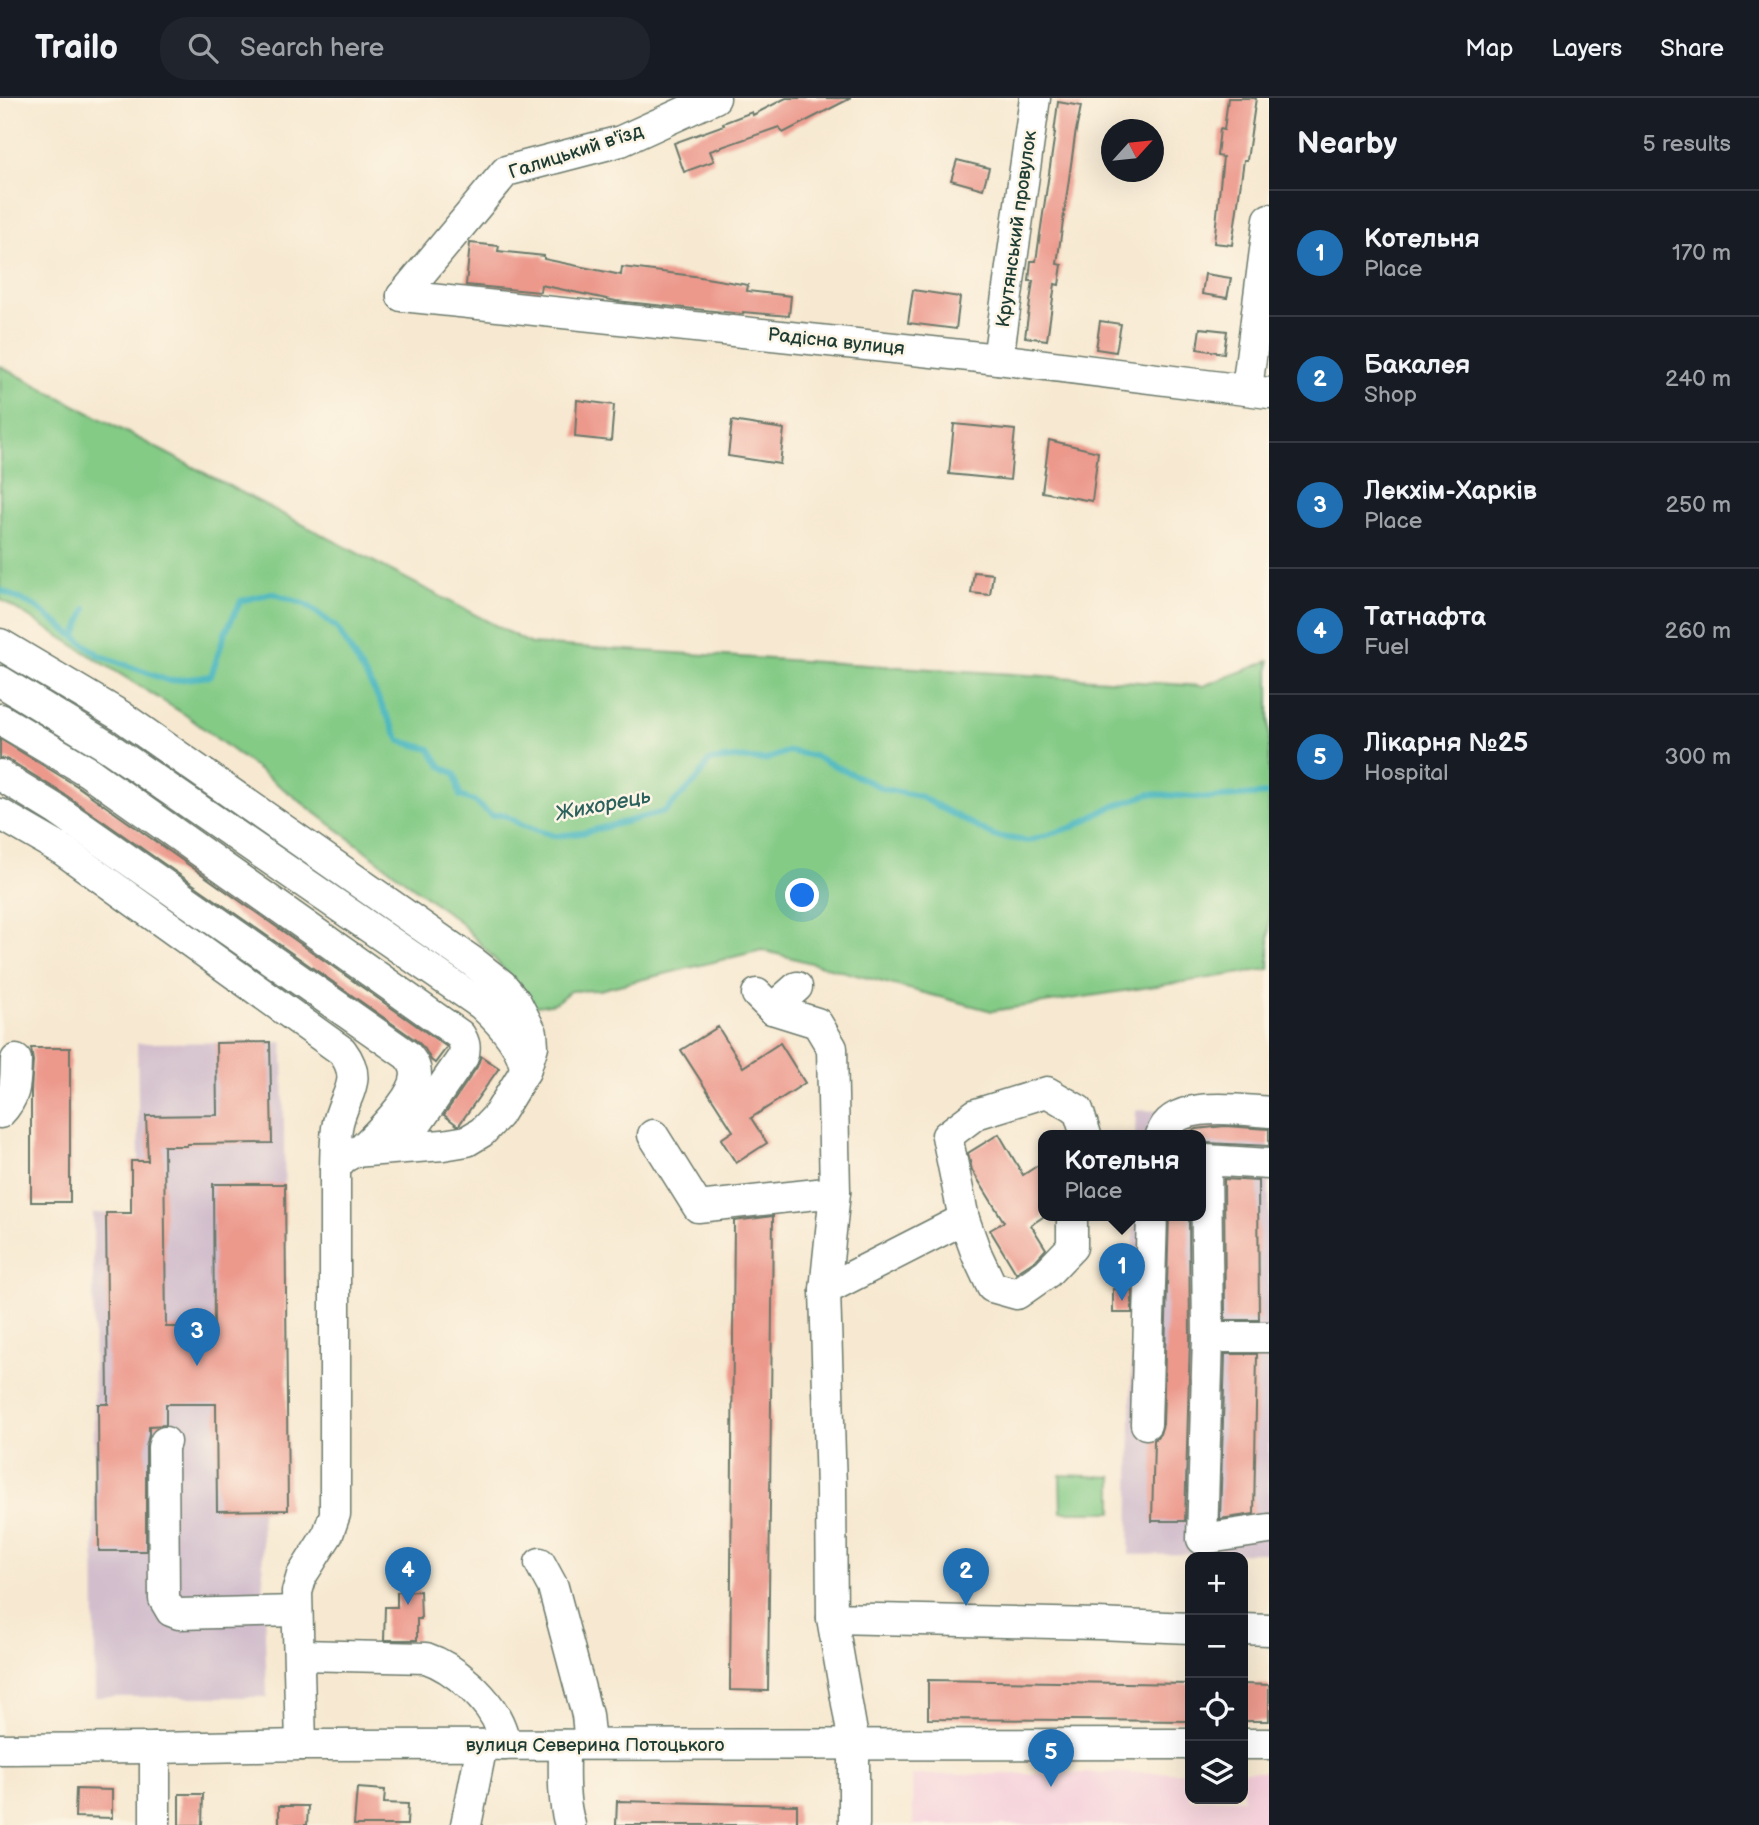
<!DOCTYPE html>
<html lang="en">
<head>
<meta charset="utf-8">
<style>
  :root { --surface:#171b24; --page:#20242c; --text:#f1f3f6; --muted:#9ea1a6; --line:#363941; --accent:#1f6fb2 }
  body { margin:0; font-family:"Balsamiq Sans",sans-serif; background:var(--page); color:var(--text) }
  .controls { position:absolute; right:21px; bottom:21px; display:grid; overflow:hidden; border-radius:14px; box-shadow:0 7px 28px #0002 }
  .controls button { width:63px; height:63px; display:grid; place-items:center; padding:0; border:0; border-bottom:2px solid var(--line); background:var(--surface); color:var(--text); font:35px sans-serif }
  .compass { position:absolute; left:1101px; top:21px; width:63px; height:63px; border-radius:50%; background:var(--surface); box-shadow:0 7px 28px #0002; rotate:63deg }
  .you { position:absolute; left:803px; top:798px; width:24px; height:24px; margin:-18px; border:5px solid #fff; border-radius:50%; background:#1a73e8; box-shadow:0 0 0 10px #1a73e833 }
  .badge { display:grid; place-items:center; width:46px; height:46px; border-radius:50%; background:var(--accent); color:#fff; font-size:23px; font-weight:700 }
  .pin { position:absolute; translate:-50% -58px; filter:drop-shadow(0 2px 4px #0008) }
  .pin::after { content:''; position:absolute; top:37px; width:24px; height:21px; background:inherit; clip-path:polygon(0 0,100% 0,50% 100%) }
  .popup { position:absolute; left:1038px; top:1032px; width:168px; height:91px; box-sizing:border-box; display:grid; place-content:center; border-radius:14px; background:var(--surface); filter:drop-shadow(0 2px 5px #0005); font-size:23px; white-space:nowrap; color:var(--muted) }
  .popup b { font-size:26px; color:var(--text) }
  .popup::after { content:''; position:absolute; left:50%; top:100%; margin-left:-14px; border:14px solid transparent; border-top-color:var(--surface) }
  .list { margin:0; padding:0; list-style:none }
  h2 { display:flex; justify-content:space-between; align-items:center; height:91px; margin:0; padding:0 28px; font-size:30px }
  h2 small { font-size:23px; font-weight:400; color:var(--muted) }
  .list li { display:grid; grid-template-columns:46px 1fr auto; gap:21px; align-items:center; box-sizing:border-box; height:126px; padding:0 28px; border-top:2px solid var(--line) }
  .list b { display:block; font-size:26px; white-space:nowrap }
  .list p { margin:0; font-size:23px; white-space:nowrap; color:var(--muted) }
  .list em { font-size:23px; font-style:normal; color:var(--muted) }
  .icon { flex:none; width:38px; height:38px; fill:none; stroke:currentColor; stroke-width:2; stroke-linecap:round; stroke-linejoin:round }
  .map { position:relative; flex:none; width:1269px; height:1727px; overflow:hidden }
  header { display:flex; align-items:center; gap:42px; box-sizing:border-box; height:98px; padding:0 35px; background:var(--surface); border-bottom:2px solid var(--line) }
  header strong { font-size:33px }
  nav { display:flex; gap:38px; margin-inline-start:auto; font-size:24px }
  .search { width:490px; height:63px; background:var(--page); display:flex; align-items:center; gap:18px; box-sizing:border-box; padding:0 24px; border-radius:28px; color:var(--muted); font-size:26px }
  main { display:flex }
  aside { flex:1; background:var(--surface) }
  .map>svg:first-child { display:block }
  .built { fill:#f5cfdb }
  .industrial { fill:#d1bdcc }
  .green { fill:#84cb86; stroke:#52845d; stroke-width:2 }
  .lines { fill:none; stroke-linecap:round; stroke-linejoin:round }
  .stream { stroke:#45b5bd; stroke-width:6 }
  .building { fill:#ec998c }
  .minor-casing { stroke:#6b796b; stroke-width:33 }
  .minor { stroke:#fff; stroke-width:30 }
  .labels { text-anchor:middle; dominant-baseline:central; stroke-width:5; stroke-linejoin:round; paint-order:stroke }
  .street-label { font-size:19px; fill:#1f3d34; stroke:#fcf5e5 }
  .water-label { font-size:21px; font-style:italic; fill:#2a615d; stroke:#fcf5e5 }
</style>
</head>
<body>
<header>
<strong>Trailo</strong>
<div class="search"><svg class="icon" aria-label="search" viewBox="0 0 24 24"><circle cx="10" cy="10" r="6"/><path d="M15 15l6 6"/></svg>Search here</div>
<nav><a>Map</a><a>Layers</a><a>Share</a></nav>
</header>
<main>
<div class="map">
<svg width="1269" height="1727" viewBox="0 0 1269 1727">
  <rect width="100%" height="100%" fill="#fcf5e5"/>
  <filter id="ink" filterUnits="userSpaceOnUse"><feTurbulence type="fractalNoise" baseFrequency=".0143" numOctaves="2"/><feDisplacementMap in="SourceGraphic" scale="14" xChannelSelector="R" yChannelSelector="G"/><feConvolveMatrix kernelMatrix="1 2 1 2 8 2 1 2 1" color-interpolation-filters="sRGB"/></filter>
  <filter id="wash" filterUnits="userSpaceOnUse"><feTurbulence type="fractalNoise" baseFrequency=".00686" numOctaves="4" result="noise"/><feDisplacementMap in="SourceGraphic" scale="28" xChannelSelector="R" yChannelSelector="G"/><feGaussianBlur stdDeviation="1.57" result="paint"/><feColorMatrix in="noise" values="0 0 0 0 0 0 0 0 0 0 0 0 0 0 0 0 0 1.4 0 .05"/><feComposite in="paint" operator="in"/></filter>
  <g filter="url(#wash)">
    <rect width="100%" height="100%" fill="#f7e9d1"/>
    <polygon class="built" points="1243,1673 1269,1673 1269,1727 913,1727 912,1677 1190,1674 1190,1701 1243,1701"/>
    <g class="industrial">
      <polygon points="283,944 288,1412 261,1413 267,1599 95,1599 93,1115 131,1115 131,1063 139,1062 137,945"/>
      <polygon points="1136,1012 1269,1017 1269,1455 1129,1457 1134,1117 1201,1117 1201,1037 1135,1037"/>
    </g>
    <g class="green">
      <polygon points="0,268 531,546 1203,588 1269,563 1269,871 992,913 762,852 599,892 570,893 555,905 532,909 523,892 460,824 187,618 0,501"/>
      <polygon points="1060,1377 1113,1379 1113,1414 1061,1414"/>
    </g>
    <g class="lines">
      <g class="stream">
        <polyline points="0,492 36,509 99,557 169,583 211,578 225,535 241,503 272,495 307,507 337,530 373,590 400,643 430,651 441,668 455,676 460,698 474,703 491,717 504,717 526,729 556,738 582,735 664,714 697,682 709,663 733,660 765,662 789,653 814,658 884,691 919,698 994,738 1028,743 1073,729 1111,709 1150,696 1208,700 1269,696"/>
        <polyline points="76,538 86,511"/>
      </g>
    </g>
    <g id="blocks">
      <g class="building">
        <polygon points="786,0 851,0 783,35 779,29 710,53 714,63 684,74 674,45 724,27 723,25 752,14 753,17"/>
        <polygon points="1228,0 1256,0 1247,62 1244,62 1232,147 1214,145 1223,59 1217,58 1220,31 1224,32"/>
        <polygon points="1058,4 1081,8 1075,38 1057,166 1062,167 1059,187 1055,186 1047,242 1025,239 1033,183 1029,183 1031,163 1036,163 1055,35 1054,35"/>
        <polygon points="957,62 989,70 983,91 951,82"/>
        <polygon points="470,145 499,148 498,153 544,158 544,161 621,177 622,169 694,178 748,187 747,193 791,198 789,218 743,214 743,216 616,203 541,187 540,194 466,187"/>
        <polygon points="1205,176 1231,180 1227,200 1202,196"/>
        <polygon points="913,192 960,199 956,231 908,225"/>
        <polygon points="1100,223 1121,226 1116,254 1096,251"/>
        <polygon points="1200,230 1227,233 1224,255 1197,251"/>
        <polygon points="577,302 614,307 611,343 575,339"/>
        <polygon points="732,323 784,331 780,366 728,358"/>
        <polygon points="954,326 1015,332 1010,382 949,376"/>
        <polygon points="1049,342 1098,354 1092,403 1042,394"/>
        <polygon points="974,474 993,476 990,497 971,495"/>
        <polygon points="0,641 77,688 447,949 435,965 431,962 425,951 417,943 67,698 9,662 0,660"/>
        <polygon points="718,929 743,969 780,945 805,985 751,1020 767,1045 736,1065 721,1041 733,1033 681,952"/>
        <polygon points="270,944 272,1045 187,1046 187,1048 164,1048 166,1229 214,1229 213,1086 285,1086 288,1412 217,1413 216,1306 166,1306 166,1327 149,1328 149,1337 146,1349 146,1453 99,1453 98,1306 108,1306 106,1115 131,1115 131,1063 148,1063 146,1018 217,1017 216,945"/>
        <polygon points="31,950 70,950 70,1104 31,1104 31,993 33,963"/>
        <polygon points="481,958 499,970 459,1027 457,1027 444,1017 477,969"/>
        <polygon points="1225,1028 1269,1031 1269,1048 1207,1045 1201,1046 1201,1037 1182,1037 1196,1031"/>
        <polygon points="999,1036 1023,1077 1043,1064 1043,1119 1031,1127 1046,1151 1036,1162 1016,1175 990,1132 1004,1124 972,1072 968,1055"/>
        <polygon points="1224,1081 1258,1083 1259,1222 1225,1222"/>
        <polygon points="1169,1117 1189,1117 1190,1239 1185,1423 1152,1423 1154,1342 1160,1336 1163,1326"/>
        <polygon points="773,1118 768,1593 730,1592 734,1123"/>
        <polygon points="1113,1191 1132,1192 1132,1215 1113,1215"/>
        <polygon points="1225,1256 1257,1256 1254,1416 1220,1421"/>
        <polygon points="420,1493 421,1521 417,1521 417,1542 384,1542 385,1509 397,1509 397,1494"/>
        <polygon points="928,1582 1190,1586 1190,1623 928,1621"/>
        <polygon points="1243,1586 1269,1587 1269,1623 1243,1623"/>
        <polygon points="357,1690 385,1692 384,1705 408,1706 407,1727 354,1727"/>
        <polygon points="76,1691 112,1692 112,1720 75,1719"/>
        <polygon points="179,1696 203,1696 202,1727 179,1727"/>
        <polygon points="617,1703 797,1707 797,1727 616,1727"/>
        <polygon points="279,1708 308,1708 307,1727 279,1727"/>
      </g>
    </g>
  </g>
  <g filter="url(#ink)">
    <use href="#blocks" fill-opacity="0" stroke="#6b796b" stroke-width="2"/>
    <g class="lines">
      <defs>
        <g id="minor">
          <polyline points="402,198 998,261 1269,295"/>
          <polyline points="402,198 506,73 621,43 715,0"/>
          <polyline points="998,261 1035,0"/>
          <polyline points="1247,291 1269,121"/>
          <polyline points="0,546 121,618 473,864 502,887 516,904 532,935 533,948 525,973 498,1017 482,1034 467,1043 443,1047 354,1054 343,1060 335,1070"/>
          <path d="M0 583 105 647 482 907C498 922 524 949 525 973"/>
          <path d="M0 621 87 673 460 937C465 945 466 950 463 959L409 1037 394 1050"/>
          <path d="M0 677 57 712 407 957C412 963 416 968 416 977 415 1001 377 1036 360 1053"/>
          <path d="M0 716 64 753 342 953C366 985 342 997 337 1030 335 1047 335 1066 335 1085V1416L328 1436 302 1477 297 1494 301 1647"/>
          <polyline points="757,896 772,911 817,925 832,950 835,1094"/>
          <polyline points="772,911 797,889"/>
          <path d="M0 1015C17 997 15 985 16 962"/>
          <polyline points="653,1037 698,1109 835,1094 825,1192"/>
          <path d="M1161 1037C1172 1001 1240 1012 1269 1014"/>
          <polyline points="1072,1117 1072,1149 1047,1175 1017,1196 992,1189 977,1157 964,1121 825,1192 831,1391 832,1520 1098,1526 1190,1530"/>
          <polyline points="964,1121 947,1038 976,1016 1047,994 1078,1012 1086,1037"/>
          <polyline points="1208,1239 1206,1062 1269,1066"/>
          <polyline points="1269,1239 1208,1239 1202,1441 1269,1431"/>
          <polyline points="1146,1326 1152,1117"/>
          <polyline points="165,1344 163,1349 164,1501 171,1513 179,1516 297,1513"/>
          <polyline points="540,1465 553,1489 587,1617 590,1646"/>
          <polyline points="832,1520 854,1646 854,1727"/>
          <polyline points="1243,1531 1269,1532"/>
          <path d="M300 1557 426 1560C454 1569 491 1602 501 1631 503 1635 503 1642 504 1647"/>
          <polyline points="1243,1646 1269,1646"/>
          <path d="M564 1647C564 1674 562 1700 570 1727"/>
          <polyline points="155,1650 155,1727"/>
          <polyline points="0,1651 155,1650 301,1647 1190,1646"/>
          <polyline points="466,1727 482,1647"/>
        </g>
      </defs>
      <use href="#minor" class="minor-casing"/>
      <use href="#minor" class="minor"/>
    </g>
  </g>
  <g class="labels">
    <g class="street-label">
      <text transform="translate(576 54) rotate(-18)">Галицький в'їзд</text>
      <text transform="translate(1017 131) rotate(-82)">Крутянський провулок</text>
      <text transform="translate(836 244) rotate(6)">Радісна вулиця</text>
      <text x="595" y="1647">вулиця Северина Потоцького</text>
    </g>
    <g class="water-label">
      <text transform="translate(603 707) rotate(-11)">Жихорець</text>
    </g>
  </g>
</svg>
<div class="controls">
<button>+</button>
<button>−</button>
<button><svg class="icon" aria-label="locate" viewBox="0 0 24 24"><circle cx="12" cy="12" r="6"/><path d="M12 2v4M12 18v4M2 12h4M18 12h4"/></svg></button>
<button><svg class="icon" aria-label="layers" viewBox="0 0 24 24"><path d="M12 4l9 5-9 5-9-5zM3 14l9 5 9-5"/></svg></button>
</div>
<svg class="compass" viewBox="-18 -18 36 36"><path d="M0-13l5 13h-10z" fill="#e53935"/><path d="M0 13l5-13h-10z" fill="#9ea1a6"/></svg>
<div class="you"></div>
<div class="pin badge" style="left:1122px;top:1203px">1</div>
<div class="popup"><b>Котельня</b>Place</div>
<div class="pin badge" style="left:966px;top:1508px">2</div>
<div class="pin badge" style="left:197px;top:1268px">3</div>
<div class="pin badge" style="left:408px;top:1507px">4</div>
<div class="pin badge" style="left:1051px;top:1689px">5</div>
</div>
<aside>
<h2>Nearby<small>5 results</small></h2>
<ul class="list">
<li><span class="badge">1</span><div><b>Котельня</b><p>Place</p></div><em>170 m</em></li>
<li><span class="badge">2</span><div><b>Бакалея</b><p>Shop</p></div><em>240 m</em></li>
<li><span class="badge">3</span><div><b>Лекхім-Харків</b><p>Place</p></div><em>250 m</em></li>
<li><span class="badge">4</span><div><b>Татнафта</b><p>Fuel</p></div><em>260 m</em></li>
<li><span class="badge">5</span><div><b>Лікарня №25</b><p>Hospital</p></div><em>300 m</em></li>
</ul>
</aside>
</main>
</body>
</html>
